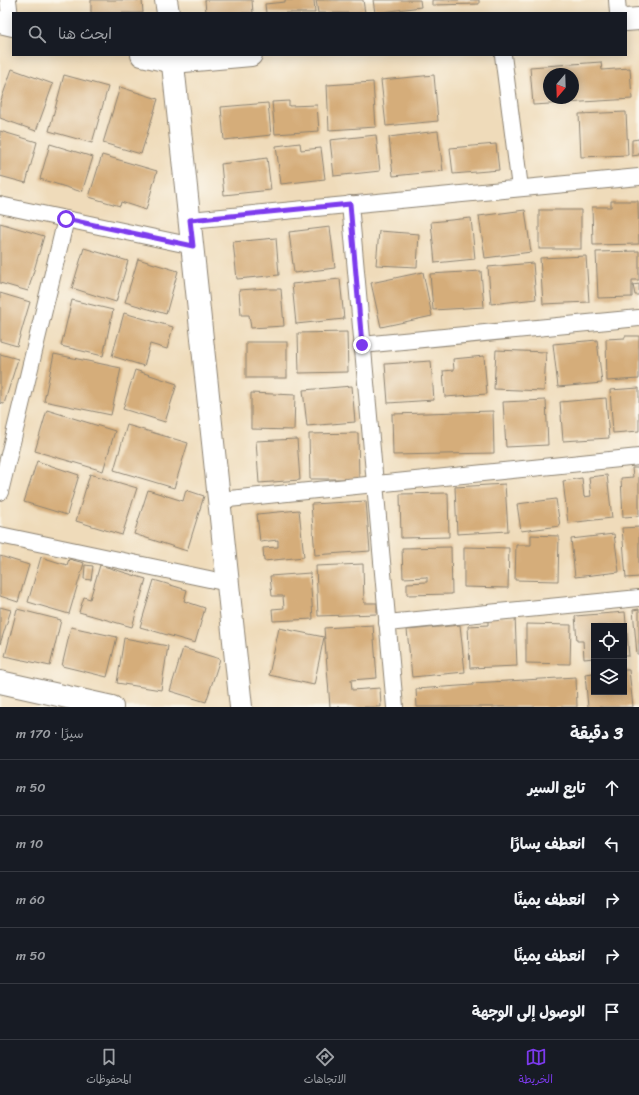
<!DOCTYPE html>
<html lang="ar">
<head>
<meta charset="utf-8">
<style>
  :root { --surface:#171b24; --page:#242831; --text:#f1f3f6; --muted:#9ea1a6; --line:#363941; --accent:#7c3aed }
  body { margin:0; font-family:Sriracha,"Playpen Sans Arabic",sans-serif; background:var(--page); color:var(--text); direction:rtl }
  .controls { position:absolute; right:12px; bottom:12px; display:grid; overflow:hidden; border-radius:0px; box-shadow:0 2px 10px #0003 }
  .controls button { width:36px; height:36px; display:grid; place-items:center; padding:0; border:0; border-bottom:1px solid var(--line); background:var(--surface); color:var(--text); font:20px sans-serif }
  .compass { position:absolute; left:543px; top:68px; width:36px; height:36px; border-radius:50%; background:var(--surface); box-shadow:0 2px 10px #0003; rotate:199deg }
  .stop { position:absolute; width:12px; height:12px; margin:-9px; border:3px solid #7c3aed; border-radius:50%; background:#fff }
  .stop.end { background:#7c3aed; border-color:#fff; box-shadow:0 1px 4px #0008 }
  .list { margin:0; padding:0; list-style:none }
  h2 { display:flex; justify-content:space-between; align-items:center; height:52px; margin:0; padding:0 16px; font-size:17px }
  h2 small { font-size:13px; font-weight:400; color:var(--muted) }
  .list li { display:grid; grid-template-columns:26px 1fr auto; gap:12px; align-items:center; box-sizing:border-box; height:56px; padding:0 16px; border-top:1px solid var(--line) }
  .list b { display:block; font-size:15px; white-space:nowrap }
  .list em { font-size:13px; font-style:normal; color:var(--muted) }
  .icon { flex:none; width:22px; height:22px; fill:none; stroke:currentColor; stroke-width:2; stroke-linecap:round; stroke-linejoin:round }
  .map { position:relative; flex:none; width:639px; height:707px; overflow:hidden; direction:ltr }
  .search { position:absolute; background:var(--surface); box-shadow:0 2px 10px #0003; left:12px; right:12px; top:12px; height:44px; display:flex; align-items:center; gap:10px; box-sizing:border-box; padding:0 14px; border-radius:0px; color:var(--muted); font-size:15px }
  .sheet { height:332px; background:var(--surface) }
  nav { display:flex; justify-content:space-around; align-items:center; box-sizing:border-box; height:56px; border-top:1px solid var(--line); background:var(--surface); font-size:11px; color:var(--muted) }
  nav a { display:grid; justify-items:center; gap:2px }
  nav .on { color:var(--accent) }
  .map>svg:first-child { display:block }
  .building { fill:#d5ad7a; fill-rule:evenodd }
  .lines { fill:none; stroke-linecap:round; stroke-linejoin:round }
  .street-casing { stroke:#8d8372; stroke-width:18 }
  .secondary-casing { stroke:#8d8372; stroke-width:24 }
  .street { stroke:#fff; stroke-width:16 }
  .secondary { stroke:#fff; stroke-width:22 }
  .route { stroke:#7c3aed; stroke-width:5 }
</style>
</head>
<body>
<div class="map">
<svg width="639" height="707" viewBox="0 0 639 707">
  <rect width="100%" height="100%" fill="#fbf7ec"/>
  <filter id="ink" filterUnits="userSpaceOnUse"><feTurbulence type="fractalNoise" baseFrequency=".025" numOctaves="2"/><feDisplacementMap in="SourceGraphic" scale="8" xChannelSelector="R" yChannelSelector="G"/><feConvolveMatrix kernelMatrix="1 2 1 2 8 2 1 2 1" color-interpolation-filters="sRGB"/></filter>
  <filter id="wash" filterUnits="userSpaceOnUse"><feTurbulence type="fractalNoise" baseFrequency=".012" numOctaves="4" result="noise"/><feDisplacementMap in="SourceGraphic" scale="16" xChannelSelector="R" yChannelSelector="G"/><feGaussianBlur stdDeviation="0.9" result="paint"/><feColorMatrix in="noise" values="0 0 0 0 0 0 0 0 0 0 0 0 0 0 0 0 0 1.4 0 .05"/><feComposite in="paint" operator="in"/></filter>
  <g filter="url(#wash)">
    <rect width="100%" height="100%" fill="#efdbba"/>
    <g id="blocks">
      <g class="building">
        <polygon points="91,0 142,0 143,13 91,13"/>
        <polygon points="205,0 252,0 253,13 206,13"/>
        <polygon points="285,0 314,0 315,13 266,13 265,4 285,2"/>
        <polygon points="316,0 363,0 365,13 318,13"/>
        <polygon points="373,0 420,0 421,7 375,13"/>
        <polygon points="432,0 479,0 479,4 432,5"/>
        <path d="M601 62 602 70 630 68 632 99 533 105 530 67ZM549 74H573V98H549Z"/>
        <polygon points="12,69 53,84 36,131 0,118 0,103"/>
        <polygon points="64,75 108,87 92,143 49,131"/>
        <polygon points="434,75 438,121 386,126 381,80"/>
        <polygon points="373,82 376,127 329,130 327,85"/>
        <polygon points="120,87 158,99 141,154 103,143"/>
        <polygon points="289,101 289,106 317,105 319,131 275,134 272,102"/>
        <polygon points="268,103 271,135 224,140 221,107"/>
        <polygon points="626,112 628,155 581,157 579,114"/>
        <polygon points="0,131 37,142 26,183 0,176"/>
        <polygon points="438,131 443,171 393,176 389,137"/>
        <polygon points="376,135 380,171 334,176 330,140"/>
        <polygon points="639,139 639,155 632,156 632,140"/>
        <polygon points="300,143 301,150 321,148 325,179 281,184 276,146"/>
        <polygon points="50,144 93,157 82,192 40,179"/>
        <polygon points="496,144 499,170 453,174 450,148"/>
        <polygon points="102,155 157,171 146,210 121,202 120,206 89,197"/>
        <polygon points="267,158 271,190 224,195 221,164"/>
        <polygon points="611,201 638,201 639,244 593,245 592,207 611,207"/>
        <polygon points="525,210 531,252 485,258 479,216"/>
        <rect x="539" y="210" width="42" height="39"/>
        <polygon points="471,218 475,259 435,263 431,222"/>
        <polygon points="0,223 44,236 28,291 0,283"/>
        <polygon points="330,227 335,268 294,273 289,232"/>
        <polygon points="379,231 419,234 417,267 376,265"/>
        <polygon points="276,238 279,275 237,279 233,242"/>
        <polygon points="84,248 128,261 116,302 72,288"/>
        <polygon points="639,251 639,280 632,280 632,297 598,298 596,252"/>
        <polygon points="586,256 589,302 543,304 540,258"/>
        <polygon points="138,259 178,271 166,314 125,302"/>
        <polygon points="533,263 536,299 491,304 488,267"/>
        <polygon points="481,271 484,307 433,310 430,274"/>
        <polygon points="423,272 432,316 381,327 371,283"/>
        <polygon points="340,279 344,319 296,324 292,284"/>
        <polygon points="639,284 639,295 635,295 633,285"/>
        <polygon points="268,288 269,289 281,289 284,326 251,328 249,315 241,315 239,290"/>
        <polygon points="0,293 30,302 17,346 0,341"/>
        <polygon points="72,300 113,310 103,356 61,346"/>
        <polygon points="124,313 173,327 167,349 150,344 144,366 112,356"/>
        <polygon points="347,332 348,372 299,373 298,333"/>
        <polygon points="625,336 639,336 639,379 607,381 606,339 625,338"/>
        <polygon points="597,340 602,383 558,387 553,344"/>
        <rect x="246" y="342" width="41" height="36"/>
        <polygon points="496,350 546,352 544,391 494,389"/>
        <polygon points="0,354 18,359 4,404 0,403"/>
        <polygon points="54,354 121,368 111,415 44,401"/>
        <polygon points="484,356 487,394 445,397 443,371 454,370 453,359"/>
        <polygon points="431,361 434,400 388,403 385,364"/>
        <polygon points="135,370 177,384 165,422 123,409"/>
        <polygon points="352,386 355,422 307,426 303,390"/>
        <polygon points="639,388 639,431 613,433 610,390"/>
        <polygon points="251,393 295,395 294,430 251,429"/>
        <polygon points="606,398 609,438 563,441 560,402"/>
        <polygon points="546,400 548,445 506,447 503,402"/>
        <polygon points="47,410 115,431 103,471 35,451"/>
        <polygon points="493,411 494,453 393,455 392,414"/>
        <polygon points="127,425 188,443 174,488 114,470"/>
        <polygon points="358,433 359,479 310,479 309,434"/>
        <polygon points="297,439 300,480 259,483 256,441"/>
        <polygon points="37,461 79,475 67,515 24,502"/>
        <polygon points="632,468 639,468 639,516 623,517 621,478 633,477"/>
        <polygon points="90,474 137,488 122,535 76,521"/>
        <polygon points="607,475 612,518 568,523 563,481 582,478 584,497 591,496 589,477"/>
        <polygon points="505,484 508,531 457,534 455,487"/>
        <polygon points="148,490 183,501 186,490 204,496 187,551 134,534"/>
        <polygon points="448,493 449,537 401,538 400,494"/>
        <polygon points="556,499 560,526 521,531 517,504"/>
        <polygon points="366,501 370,551 315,555 311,504"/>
        <polygon points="299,510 304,557 264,561 263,548 278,547 278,540 260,542 257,514"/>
        <polygon points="639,527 639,577 626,578 622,528"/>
        <polygon points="614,534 619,572 575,577 571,539"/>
        <polygon points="531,535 559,536 558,581 515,580 516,545 531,545"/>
        <polygon points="451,547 452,594 407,595 407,583 427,582 427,577 403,578 402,548"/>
        <polygon points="464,547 509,548 508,588 464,587"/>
        <polygon points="0,556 29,565 18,602 0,596"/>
        <polygon points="41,557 67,565 69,559 84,563 69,614 28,602"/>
        <polygon points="363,564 364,603 377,603 377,614 318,616 316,566"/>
        <polygon points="85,565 93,566 91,580 84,579"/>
        <polygon points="100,565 146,579 132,627 79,612 84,597 90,599"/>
        <polygon points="310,573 313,619 273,621 272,609 284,608 283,596 272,596 270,576"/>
        <polygon points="154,580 187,590 184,601 205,608 195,643 140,627"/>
        <polygon points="0,607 11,610 0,644"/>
        <polygon points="17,609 61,620 50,666 5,656"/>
        <polygon points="639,609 639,654 637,654 633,610"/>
        <polygon points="625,612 629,656 624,656 624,626 594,626 594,658 584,659 583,641 577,641 575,616"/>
        <polygon points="515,616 517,666 470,668 468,626 488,625 488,617"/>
        <polygon points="526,624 571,625 570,664 526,663"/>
        <polygon points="373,625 377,678 351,680 352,690 380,688 381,707 330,707 324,628"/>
        <polygon points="460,625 465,672 412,677 407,630"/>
        <polygon points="71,627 117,637 107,677 62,666"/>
        <polygon points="279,628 324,637 314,685 269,675"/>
        <polygon points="124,638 168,646 161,690 117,683"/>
        <polygon points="183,648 220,659 206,702 170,691"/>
        <polygon points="624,670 629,670 633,707 588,707 585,674 594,673 594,692 624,692"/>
        <polygon points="576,677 577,707 417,707 416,689 473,685 473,683"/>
      </g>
    </g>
  </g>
  <g filter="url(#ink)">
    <use href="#blocks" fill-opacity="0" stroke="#8d8372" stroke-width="1"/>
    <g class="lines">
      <defs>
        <g id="street">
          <polyline points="8,0 11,25"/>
          <polyline points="617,0 618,13"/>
          <polyline points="503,55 520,188"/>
          <polyline points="350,204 395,707"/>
          <polyline points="0,205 193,246"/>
          <polyline points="190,220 639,177"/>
          <polyline points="362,345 639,318"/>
          <polyline points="0,492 66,219"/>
          <polyline points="219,500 639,457"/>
          <polyline points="0,535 228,583"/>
          <polyline points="387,623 639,598"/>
        </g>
        <g id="secondary">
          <polyline points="166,0 168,13"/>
          <polyline points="626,20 639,19"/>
          <polyline points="0,22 13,25"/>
          <polyline points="142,55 173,62 251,55"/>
          <polyline points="172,55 241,707"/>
          <polyline points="0,682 112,707"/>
        </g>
      </defs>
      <use href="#street" class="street-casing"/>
      <use href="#secondary" class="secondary-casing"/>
      <use href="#street" class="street"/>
      <use href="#secondary" class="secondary"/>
    </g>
  </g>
  <g class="lines" filter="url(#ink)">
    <polyline class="route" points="66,219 193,246 190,220 350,204 362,345"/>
  </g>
</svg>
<div class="controls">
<button><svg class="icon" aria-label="locate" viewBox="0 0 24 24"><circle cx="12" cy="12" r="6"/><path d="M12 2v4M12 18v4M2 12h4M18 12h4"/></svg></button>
<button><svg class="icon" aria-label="layers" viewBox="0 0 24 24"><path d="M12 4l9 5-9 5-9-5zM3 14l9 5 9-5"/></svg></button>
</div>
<svg class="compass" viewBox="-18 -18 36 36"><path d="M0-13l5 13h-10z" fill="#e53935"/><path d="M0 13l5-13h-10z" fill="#9ea1a6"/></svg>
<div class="stop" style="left:66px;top:219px"></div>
<div class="stop end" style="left:362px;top:345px"></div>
<div class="search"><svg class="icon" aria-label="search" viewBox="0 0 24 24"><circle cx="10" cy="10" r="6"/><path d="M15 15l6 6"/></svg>ابحث هنا</div>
</div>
<section class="sheet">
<h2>3 دقيقة<small>سيرًا · 170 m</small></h2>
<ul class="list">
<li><svg class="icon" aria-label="ahead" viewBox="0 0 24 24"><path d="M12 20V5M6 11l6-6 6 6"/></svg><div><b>تابع السير</b></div><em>50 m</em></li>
<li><svg class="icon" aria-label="left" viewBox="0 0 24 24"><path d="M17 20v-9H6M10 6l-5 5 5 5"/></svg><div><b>انعطف يسارًا</b></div><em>10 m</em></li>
<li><svg class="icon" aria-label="right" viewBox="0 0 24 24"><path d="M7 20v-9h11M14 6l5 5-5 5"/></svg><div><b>انعطف يمينًا</b></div><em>60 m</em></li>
<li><svg class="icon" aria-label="right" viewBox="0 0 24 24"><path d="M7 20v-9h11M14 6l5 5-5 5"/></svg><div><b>انعطف يمينًا</b></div><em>50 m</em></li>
<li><svg class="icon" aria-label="arrive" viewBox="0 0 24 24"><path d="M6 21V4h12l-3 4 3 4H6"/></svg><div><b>الوصول إلى الوجهة</b></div></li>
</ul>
</section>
<nav>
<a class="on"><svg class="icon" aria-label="map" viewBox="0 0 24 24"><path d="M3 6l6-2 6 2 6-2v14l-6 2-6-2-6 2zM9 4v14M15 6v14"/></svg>الخريطة</a>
<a><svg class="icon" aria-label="directions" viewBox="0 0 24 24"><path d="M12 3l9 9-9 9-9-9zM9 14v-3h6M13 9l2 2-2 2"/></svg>الاتجاهات</a>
<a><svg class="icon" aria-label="saved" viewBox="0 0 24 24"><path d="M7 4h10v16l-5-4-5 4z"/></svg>المحفوظات</a>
</nav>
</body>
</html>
